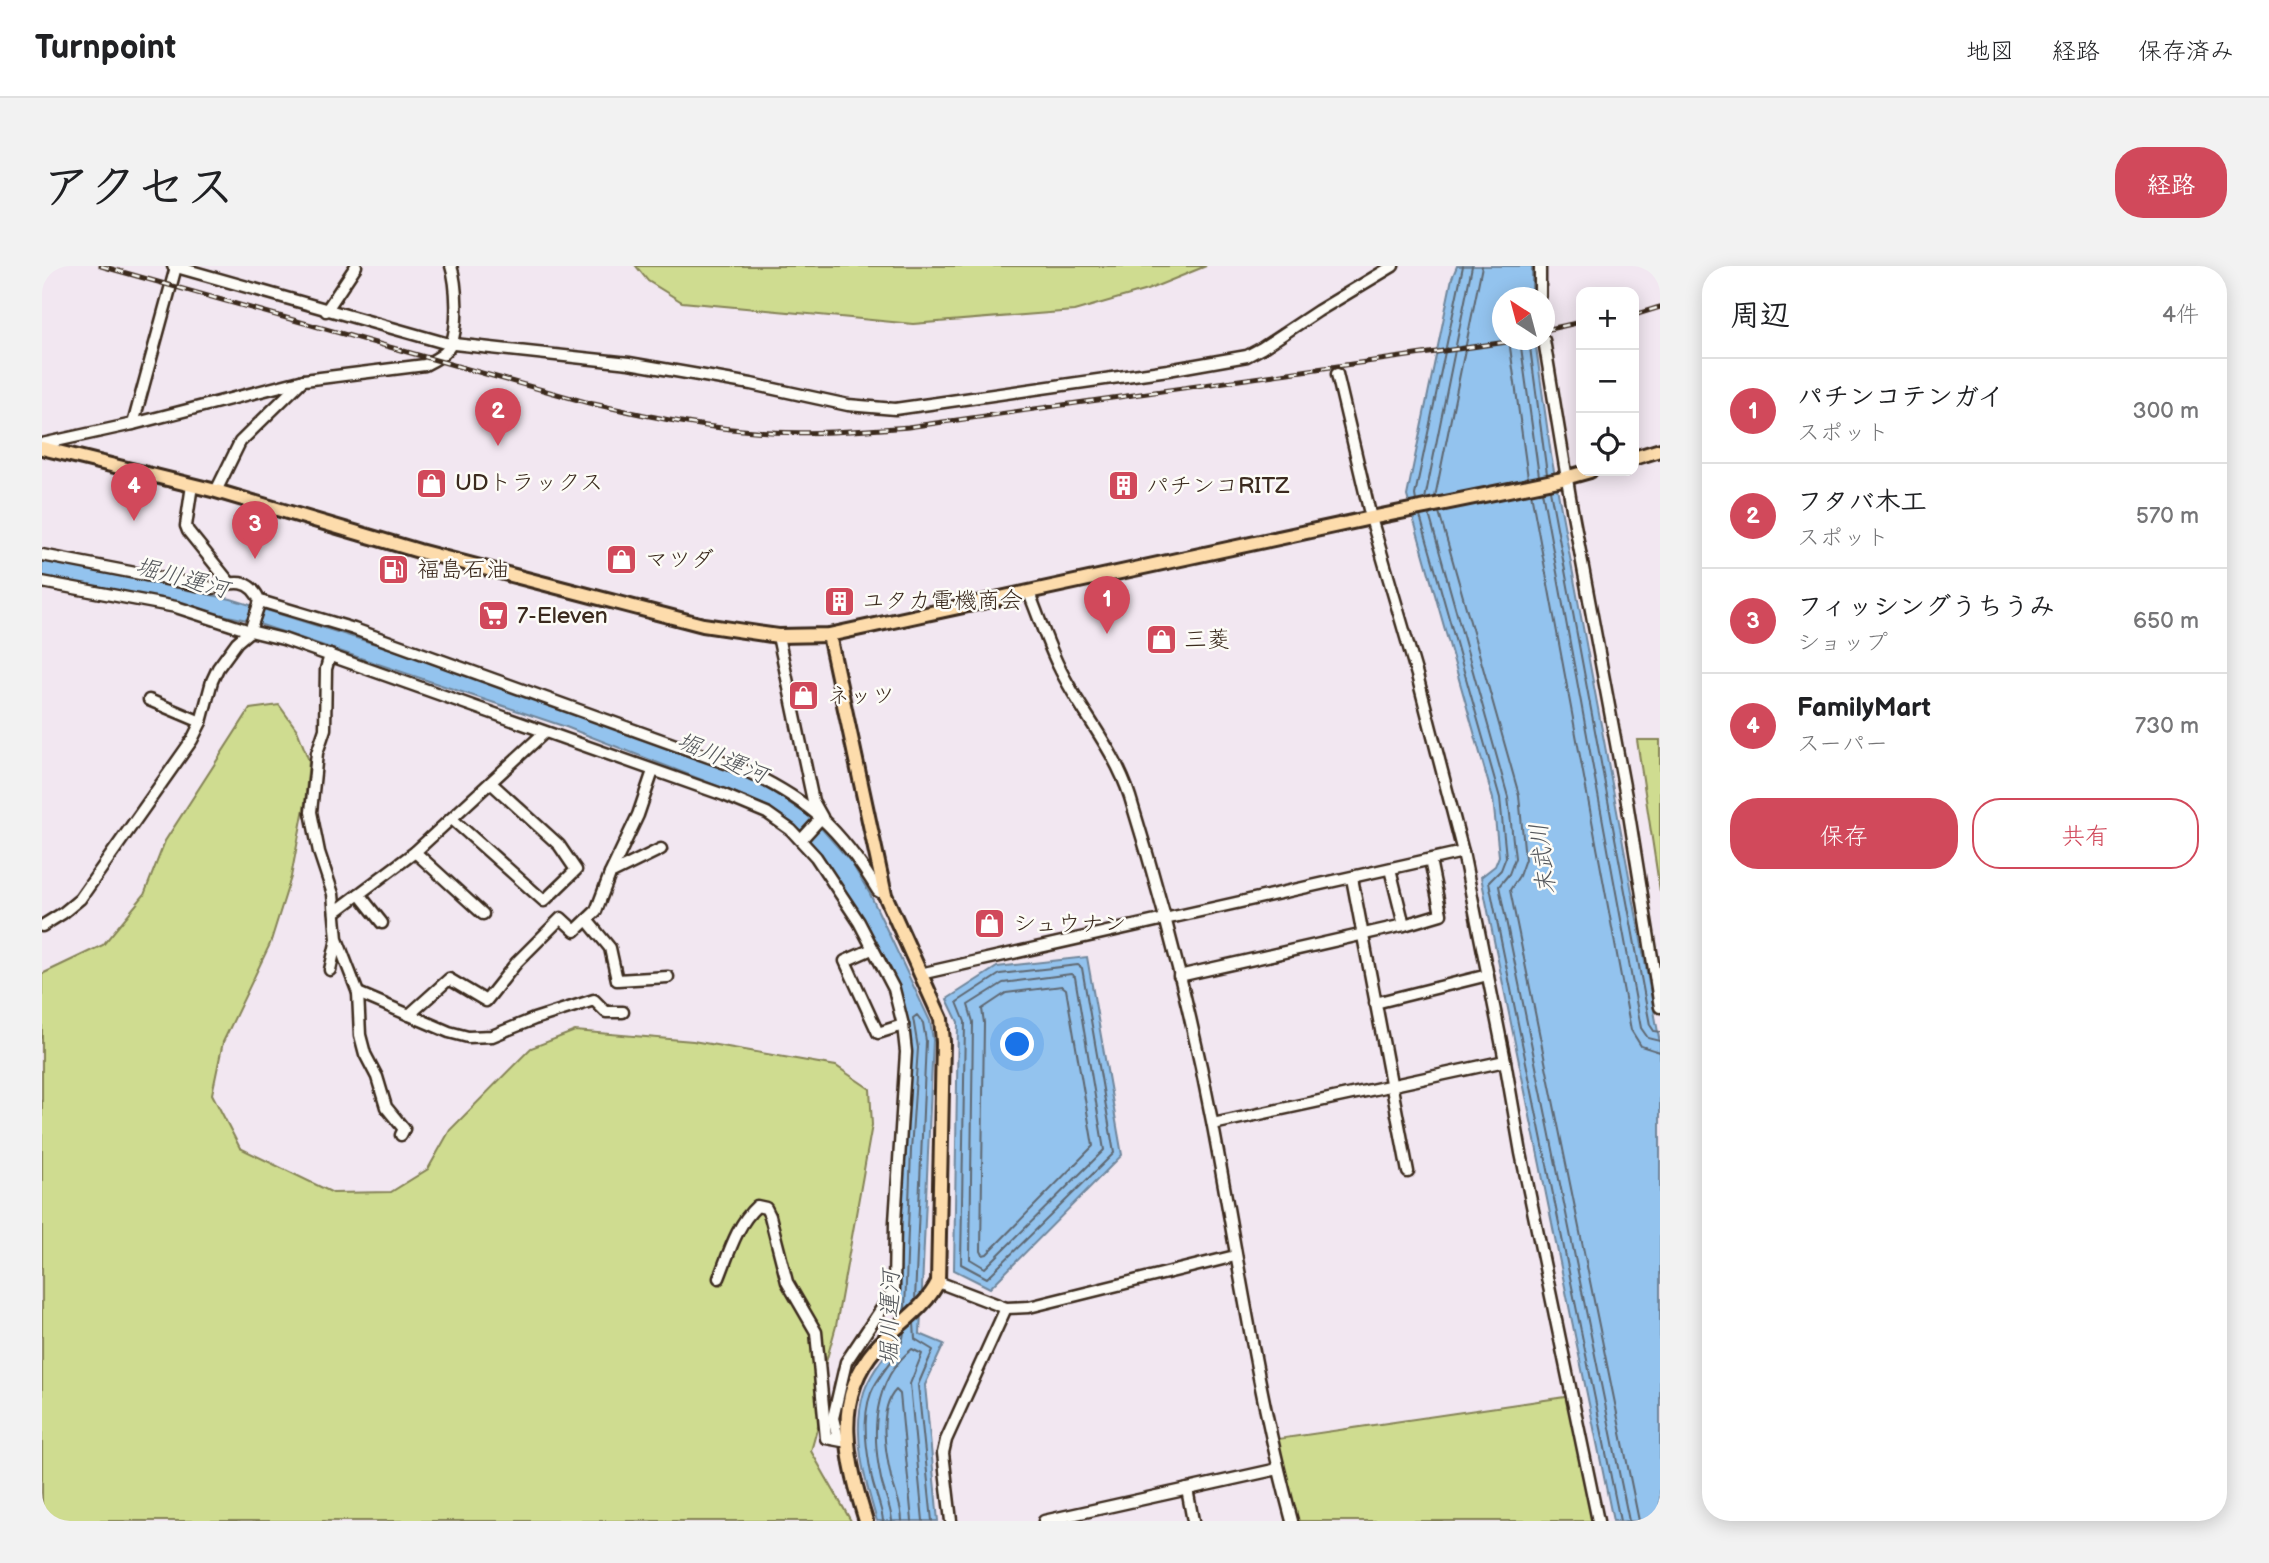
<!DOCTYPE html>
<html lang="ja">
<head>
<meta charset="utf-8">
<style>
  :root { --surface:#fff; --page:#f2f2f2; --text:#202124; --muted:#757577; --line:#e0e0e0; --accent:#d1495b }
  body { margin:0; font-family:"Balsamiq Sans","Klee One",sans-serif; background:var(--page); color:var(--text) }
  .controls { position:absolute; right:21px; top:21px; display:grid; overflow:hidden; border-radius:14px; box-shadow:0 4px 18px #0003 }
  .controls button { width:63px; height:63px; display:grid; place-items:center; padding:0; border:0; border-bottom:2px solid var(--line); background:var(--surface); color:var(--text); font:35px sans-serif }
  .compass { position:absolute; left:1450px; top:21px; width:63px; height:63px; border-radius:50%; background:var(--surface); box-shadow:0 4px 18px #0003; rotate:324deg }
  .you { position:absolute; left:976px; top:779px; width:24px; height:24px; margin:-18px; border:5px solid #fff; border-radius:50%; background:#1a73e8; box-shadow:0 0 0 10px #1a73e833 }
  .badge { display:grid; place-items:center; width:46px; height:46px; border-radius:50%; background:var(--accent); color:#fff; font-size:23px; font-weight:700 }
  .pin { position:absolute; translate:-50% -58px; filter:drop-shadow(0 2px 4px #0008) }
  .pin::after { content:''; position:absolute; top:37px; width:24px; height:21px; background:inherit; clip-path:polygon(0 0,100% 0,50% 100%) }
  .list { margin:0; padding:0; list-style:none }
  h2 { display:flex; justify-content:space-between; align-items:center; height:91px; margin:0; padding:0 28px; font-size:30px }
  h2 small { font-size:23px; font-weight:400; color:var(--muted) }
  .list li { display:grid; grid-template-columns:46px 1fr auto; gap:21px; align-items:center; box-sizing:border-box; height:105px; padding:0 28px; border-top:2px solid var(--line) }
  .list b { display:block; font-size:26px; white-space:nowrap }
  .list p { margin:0; font-size:23px; white-space:nowrap; color:var(--muted) }
  .list em { font-size:23px; font-style:normal; color:var(--muted) }
  .actions { display:flex; gap:14px; padding:21px 28px }
  .actions a { flex:1; padding:16px 0; border:2px solid var(--accent); border-radius:28px; text-align:center; font-size:24px; color:var(--accent) }
  .actions .main { background:var(--accent); color:#fff }
  .icon { flex:none; width:38px; height:38px; fill:none; stroke:currentColor; stroke-width:2; stroke-linecap:round; stroke-linejoin:round }
  .map { position:relative; flex:none; width:1618px; height:1255px; overflow:hidden; border-radius:28px }
  header { display:flex; align-items:center; gap:42px; box-sizing:border-box; height:98px; padding:0 35px; background:var(--surface); border-bottom:2px solid var(--line) }
  header strong { font-size:33px }
  nav { display:flex; gap:38px; margin-inline-start:auto; font-size:24px }
  .intro { display:flex; align-items:center; justify-content:space-between; box-sizing:border-box; height:168px; padding:0 42px }
  h1 { margin:0; font-size:49px }
  .button { padding:18px 32px; border-radius:28px; background:var(--accent); color:#fff; font-size:24px; font-weight:700 }
  main { display:flex; gap:42px; padding:0 42px }
  aside { flex:1; background:var(--surface); border-radius:28px; box-shadow:0 4px 18px #0003 }
  .map>svg:first-child { display:block }
  .green { fill:#cfdc90; stroke:#858357; stroke-width:2 }
  .water { fill:#93c3ee; stroke:#70869b; stroke-width:2 }
  .lines { fill:none; stroke-linecap:round; stroke-linejoin:round }
  .shore { stroke:#5e6771; stroke-width:2 }
  .minor-casing { stroke:#3b2a1e; stroke-width:15 }
  .major-casing { stroke:#3b2a1e; stroke-width:18 }
  .minor { stroke:#fdfcf7; stroke-width:10 }
  .major { stroke:#fddcac; stroke-width:12 }
  .rail-casing { stroke:#3b2a1e; stroke-width:5 }
  .rail { stroke:#fdfcf7; stroke-width:2.5; stroke-dasharray:8; stroke-linecap:butt }
  .labels { text-anchor:middle; dominant-baseline:central; stroke-width:5; stroke-linejoin:round; paint-order:stroke }
  .poi-label { font-size:23px; fill:#3b2a1e; stroke:#fdfcf7; text-anchor:start }
  .water-label { font-size:24px; font-style:italic; fill:#55585c; stroke:#fdfcf7 }
</style>
</head>
<body>
<header>
<strong>Turnpoint</strong>
<nav><a>地図</a><a>経路</a><a>保存済み</a></nav>
</header>
<div class="intro"><h1>アクセス</h1><a class="button">経路</a></div>
<main>
<div class="map">
<svg width="1618" height="1255" viewBox="0 0 1618 1255">
  <rect width="100%" height="100%" fill="#f2e7f1"/>
  <filter id="ink" filterUnits="userSpaceOnUse"><feTurbulence type="fractalNoise" baseFrequency=".0143" numOctaves="2"/><feDisplacementMap in="SourceGraphic" scale="14" xChannelSelector="R" yChannelSelector="G"/><feConvolveMatrix kernelMatrix="1 2 1 2 8 2 1 2 1" color-interpolation-filters="sRGB"/></filter>
  <g filter="url(#ink)">
    <g class="green">
      <polygon points="594,0 1164,0 1105,24 1032,45 871,58 640,36 606,15"/>
      <polygon points="237,439 255,464 267,495 263,537 249,611 228,678 181,776 170,828 198,882 291,927 349,926 386,903 408,864 489,782 533,765 651,775 794,800 828,823 830,859 794,1060 777,1121 779,1149 769,1185 809,1255 0,1255 0,708 61,679 102,629 123,575 208,443"/>
      <polygon points="1595,474 1618,474 1618,625"/>
      <polygon points="1530,1130 1556,1255 1250,1255 1229,1174"/>
    </g>
    <g class="water">
      <polygon points="1415,0 1490,0 1490,31 1461,32 1461,74 1493,74 1509,189 1618,777 1618,1255 1571,1255 1439,611 1453,600 1457,590 1451,533 1365,230 1410,12"/>
      <path d="M0 294 189 333 375 391 707 510 771 553 809 596 828 628 888 755 891 774 878 1068 902 1078 883 1119 896 1255H835C823 1215 809 1168 822 1126 828 1108 842 1090 854 1076L862 884 869 782 864 752 856 724 817 646 779 588 758 564 709 533 524 461 205 354 0 311Z"/>
      <polygon points="1045,691 1080,889 948,1022 912,1004 916,756 905,733 955,701"/>
    </g>
    <g class="lines">
      <g class="shore">
        <polyline points="1467,74 1486,212"/>
        <polyline points="1478,74 1497,210"/>
        <polyline points="1487,74 1505,208"/>
        <polyline points="1508,224 1608,759 1612,765 1618,766"/>
        <polyline points="1500,225 1599,762 1606,772 1618,775"/>
        <polyline points="1489,227 1589,764 1599,780 1618,786"/>
        <polyline points="1393,231 1440,0"/>
        <polyline points="1383,233 1430,0"/>
        <polyline points="1374,235 1373,229 1421,0"/>
        <polyline points="1397,246 1477,529 1483,593 1477,610 1468,624 1597,1255"/>
        <polyline points="1387,248 1466,531 1473,592 1467,608 1457,620 1587,1255"/>
        <polyline points="1378,250 1458,532 1464,591 1459,604 1447,616 1578,1255"/>
        <polygon points="1036,699 1040,702 1072,887 945,1012 919,998 923,756 915,736 958,708"/>
        <polygon points="1029,708 1033,711 1062,884 943,1002 928,993 931,756 926,739 961,717"/>
        <polygon points="1020,720 1024,723 1051,880 945,988 941,989 939,985 942,757 940,743 964,727"/>
        <polyline points="863,1044 869,884 876,782 871,752 875,749 881,757 884,775 873,1034"/>
        <polyline points="872,1057 873,1073 891,1084 876,1119 890,1255"/>
        <path d="M841 1255C840 1241 833 1227 830 1213 825 1187 819 1153 829 1127 837 1106 860 1089 862 1066"/>
        <path d="M850 1255C849 1241 842 1227 839 1213 829 1166 831 1114 870 1083L880 1088 868 1118 881 1255"/>
        <path d="M860 1255C860 1240 853 1226 849 1211 844 1188 835 1143 854 1124L858 1128 870 1255"/>
      </g>
      <defs>
        <g id="minor">
          <polyline points="131,0 403,77 587,97 709,118 806,139 853,143 1126,104 1205,90 1220,82 1276,45 1351,0"/>
          <polyline points="1498,0 1498,32"/>
          <polyline points="284,45 314,0"/>
          <polyline points="1502,74 1530,243 1585,536 1618,741"/>
          <polyline points="1295,108 1329,252 1375,409 1421,586 1463,795 1479,887 1556,1255"/>
          <polyline points="91,158 134,1"/>
          <path d="M0 178 91 158 262 114 383 99C392 94 405 88 409 78 417 60 415 18 409 0"/>
          <polyline points="150,219 144,260 146,265 187,316"/>
          <polyline points="174,225 198,176 261,114"/>
          <path d="M0 289 171 322C192 315 208 312 218 335L208 365 195 376 176 402 170 415 159 456 150 474 38 633 21 647 0 660"/>
          <polyline points="0,316 134,341 208,365 241,373 682,529 725,547 749,564 774,591 817,656 852,723 861,759 864,786 853,956 852,1024 804,1096 791,1152 796,1173"/>
          <path d="M987 327C997 351 1005 377 1017 401 1038 445 1073 483 1088 531 1121 637 1150 750 1171 860 1196 992 1215 1125 1250 1255"/>
          <path d="M218 335 312 363 700 503C767 534 798 562 836 625L843 629"/>
          <polyline points="736,370 771,535 780,551 759,574"/>
          <polyline points="288,389 284,403 283,463 275,487 269,546 277,586 291,628 295,673 288,704"/>
          <polyline points="107,434 159,456"/>
          <polyline points="410,553 502,635 534,604 517,579 449,517"/>
          <polyline points="373,586 441,648"/>
          <polyline points="1348,603 1362,659"/>
          <polyline points="568,608 619,583"/>
          <polyline points="1310,612 1366,906"/>
          <polyline points="317,628 340,657"/>
          <polyline points="293,646 373,586 502,467"/>
          <polyline points="545,654 568,682 575,714 626,711"/>
          <polyline points="295,673 316,727 318,769 323,788 335,811 344,841 362,863 359,869"/>
          <polyline points="830,683 803,695 836,767 861,759"/>
          <polyline points="878,708 1421,586"/>
          <polyline points="1137,710 1362,659 1399,648 1388,594"/>
          <polyline points="316,727 407,766 426,771 450,770 492,753 552,734 564,746 581,746"/>
          <polyline points="1333,737 1446,709"/>
          <polyline points="367,749 407,713 444,735 475,696 519,652 533,665 554,645 568,608 596,549 611,505"/>
          <polyline points="1171,858 1463,795"/>
          <path d="M677 1012C687 987 695 958 715 940L724 942 728 950 745 1016 774 1066 784 1172 800 1175"/>
          <polyline points="896,1016 964,1042 987,1041 1193,990"/>
          <polyline points="1145,1223 1151,1255"/>
          <polyline points="909,1255 901,1187 904,1174 964,1042"/>
          <polyline points="1002,1255 1236,1203"/>
        </g>
        <g id="major">
          <polyline points="0,182 174,225 377,285 661,359 736,370 787,369 1329,252 1516,214 1548,205"/>
          <polyline points="1592,192 1618,184"/>
          <path d="M787 369 843 629 899 753 901 776 896 1016C882 1044 854 1059 834 1082 789 1133 806 1197 824 1255"/>
        </g>
      </defs>
      <use href="#minor" class="minor-casing"/>
      <use href="#major" class="major-casing"/>
      <use href="#minor" class="minor"/>
      <use href="#major" class="major"/>
      <defs>
        <g id="rail">
          <path d="M59 0 547 137C598 148 649 160 700 164 756 170 811 165 866 161L1479 74"/>
          <polyline points="1592,49 1618,41"/>
          <polyline points="1503,64 1539,56"/>
        </g>
      </defs>
      <use href="#rail" class="rail-casing"/>
      <use href="#rail" class="rail"/>
    </g>
  </g>
  <defs>
    <symbol id="shop-square" viewBox="-11 -11 22 22"><rect x="-9" y="-9" width="18" height="18" rx="4" fill="#d1495b" stroke="#fdfcf7"/><path d="M-5-2.5h2.3a2.7 3.5 0 0 1 5.4 0H5L5.5 6h-11ZM-1.5-2.5h3a1.5 2.3 0 0 0-3 0Z" fill="#fff"/></symbol>
    <symbol id="building-square" viewBox="-11 -11 22 22"><rect x="-9" y="-9" width="18" height="18" rx="4" fill="#d1495b" stroke="#fdfcf7"/><path d="M-4-6H4V6H1V3H-1V6H-4ZM-2.5-4.3h1.7v1.8h-1.7ZM.8-4.3h1.7v1.8H.8ZM-2.5-1h1.7V.8h-1.7ZM.8-1h1.7V.8H.8Z" fill="#fff"/></symbol>
    <symbol id="fuel-square" viewBox="-11 -11 22 22"><rect x="-9" y="-9" width="18" height="18" rx="4" fill="#d1495b" stroke="#fdfcf7"/><path d="M-5.5-6h7V0h2V4h1.3V-2.5L3-4.5l.8-.8L6-3V5H2.5V1h-1V6h-7ZM-4.2-4.7v3.2H.2V-4.7Z" fill="#fff"/></symbol>
    <symbol id="supermarket-square" viewBox="-11 -11 22 22"><rect x="-9" y="-9" width="18" height="18" rx="4" fill="#d1495b" stroke="#fdfcf7"/><path d="M-6-5.5h2.5l.6 2H6L4.5 2H-2.5L-4.4-4H-6ZM-1.5 3.2a1.3 1.3 0 1 0 .1 0ZM3 3.2a1.3 1.3 0 1 0 .1 0Z" fill="#fff"/></symbol>
  </defs>
  <g fill-rule="evenodd">
    <use href="#shop-square" x="372" y="200" width="35" height="35"/>
    <use href="#building-square" x="1064" y="202" width="35" height="35"/>
    <use href="#shop-square" x="562" y="276" width="35" height="35"/>
    <use href="#fuel-square" x="334" y="286" width="35" height="35"/>
    <use href="#building-square" x="780" y="318" width="35" height="35"/>
    <use href="#supermarket-square" x="434" y="332" width="35" height="35"/>
    <use href="#shop-square" x="1102" y="356" width="35" height="35"/>
    <use href="#shop-square" x="744" y="412" width="35" height="35"/>
    <use href="#shop-square" x="930" y="640" width="35" height="35"/>
  </g>
  <g class="labels">
    <g class="poi-label">
      <text x="413" y="217">UDトラックス</text>
      <text x="1104" y="220">パチンコRITZ</text>
      <text x="603" y="294">マツダ</text>
      <text x="375" y="304">福島石油</text>
      <text x="820" y="335">ユタカ電機商会</text>
      <text x="475" y="350">7-Eleven</text>
      <text x="1142" y="374">三菱</text>
      <text x="785" y="430">ネッツ</text>
      <text x="971" y="658">シュウナン</text>
    </g>
    <g class="water-label">
      <text transform="translate(140 312) rotate(15)">堀川運河</text>
      <text transform="translate(680 492) rotate(23)">堀川運河</text>
      <text transform="translate(1501 593) rotate(-97)">末武川</text>
      <text transform="translate(848 1052) rotate(-89)">堀川運河</text>
    </g>
  </g>
</svg>
<div class="controls">
<button>+</button>
<button>−</button>
<button><svg class="icon" aria-label="locate" viewBox="0 0 24 24"><circle cx="12" cy="12" r="6"/><path d="M12 2v4M12 18v4M2 12h4M18 12h4"/></svg></button>
</div>
<svg class="compass" viewBox="-18 -18 36 36"><path d="M0-13l5 13h-10z" fill="#e53935"/><path d="M0 13l5-13h-10z" fill="#757577"/></svg>
<div class="you"></div>
<div class="pin badge" style="left:1065px;top:368px">1</div>
<div class="pin badge" style="left:456px;top:180px">2</div>
<div class="pin badge" style="left:213px;top:293px">3</div>
<div class="pin badge" style="left:92px;top:255px">4</div>
</div>
<aside>
<h2>周辺<small>4件</small></h2>
<ul class="list">
<li><span class="badge">1</span><div><b>パチンコテンガイ</b><p>スポット</p></div><em>300 m</em></li>
<li><span class="badge">2</span><div><b>フタバ木工</b><p>スポット</p></div><em>570 m</em></li>
<li><span class="badge">3</span><div><b>フィッシングうちうみ</b><p>ショップ</p></div><em>650 m</em></li>
<li><span class="badge">4</span><div><b>FamilyMart</b><p>スーパー</p></div><em>730 m</em></li>
</ul>
<div class="actions"><a class="main">保存</a><a>共有</a></div>
</aside>
</main>
</body>
</html>
